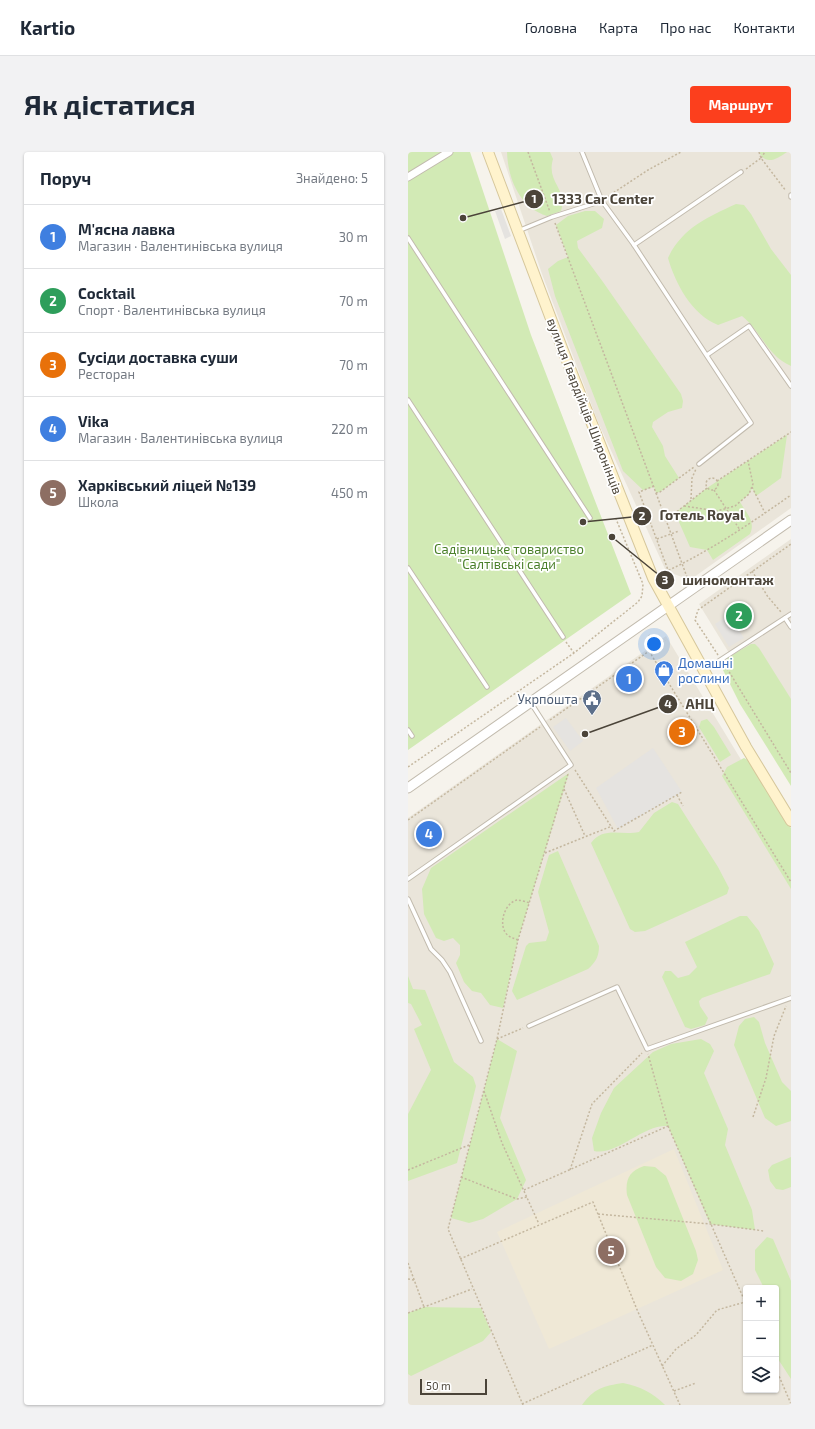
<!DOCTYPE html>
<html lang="uk">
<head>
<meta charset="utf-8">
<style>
  :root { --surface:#fff; --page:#f2f2f3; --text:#1f2937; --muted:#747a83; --line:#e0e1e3; --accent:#fc3f1d }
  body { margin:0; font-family:"Exo 2",sans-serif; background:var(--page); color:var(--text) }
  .controls { position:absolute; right:12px; bottom:12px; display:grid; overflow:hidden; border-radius:4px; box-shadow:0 1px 3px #0004 }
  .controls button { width:36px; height:36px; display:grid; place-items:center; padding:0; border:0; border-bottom:1px solid var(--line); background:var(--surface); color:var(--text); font:20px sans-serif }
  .scale { position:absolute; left:12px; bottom:10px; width:67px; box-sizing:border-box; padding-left:4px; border:2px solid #4b4439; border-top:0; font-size:11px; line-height:14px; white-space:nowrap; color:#4b4439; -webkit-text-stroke:3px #fff; paint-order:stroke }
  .you { position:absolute; left:246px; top:492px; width:14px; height:14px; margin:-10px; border:3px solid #fff; border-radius:50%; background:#1a73e8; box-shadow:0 0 0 6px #1a73e833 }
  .badge { display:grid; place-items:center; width:26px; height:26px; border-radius:50%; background:var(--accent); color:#fff; font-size:13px; font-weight:700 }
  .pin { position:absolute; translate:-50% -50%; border:2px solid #fff; box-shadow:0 1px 4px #0006 }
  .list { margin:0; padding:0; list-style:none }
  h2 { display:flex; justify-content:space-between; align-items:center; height:52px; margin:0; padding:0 16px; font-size:17px }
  h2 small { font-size:13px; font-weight:400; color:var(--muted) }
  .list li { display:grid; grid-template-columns:26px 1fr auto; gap:12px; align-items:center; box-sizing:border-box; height:64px; padding:0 16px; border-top:1px solid var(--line) }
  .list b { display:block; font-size:15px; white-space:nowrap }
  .list p { margin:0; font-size:13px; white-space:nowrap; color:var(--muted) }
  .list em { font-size:13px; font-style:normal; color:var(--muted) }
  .icon { flex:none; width:22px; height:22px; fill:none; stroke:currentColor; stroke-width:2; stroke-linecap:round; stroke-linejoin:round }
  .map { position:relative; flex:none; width:383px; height:1253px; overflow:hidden; border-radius:4px }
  header { display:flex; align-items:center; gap:24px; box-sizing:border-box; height:56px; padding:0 20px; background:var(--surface); border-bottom:1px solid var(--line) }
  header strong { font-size:19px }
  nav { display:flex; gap:22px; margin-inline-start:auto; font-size:14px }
  .intro { display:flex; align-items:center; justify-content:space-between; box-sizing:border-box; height:96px; padding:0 24px }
  h1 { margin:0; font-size:28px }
  .button { padding:10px 18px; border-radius:4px; background:var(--accent); color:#fff; font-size:14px; font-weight:700 }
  main { display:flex; gap:24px; padding:0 24px }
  aside { flex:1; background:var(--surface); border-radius:4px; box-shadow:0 1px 3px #0004 }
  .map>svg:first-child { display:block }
  .residential { fill:#eae5da; fill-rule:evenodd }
  .education { fill:#efe8d6 }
  .green { fill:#d2eab5 }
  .parking { fill:#e5e3e0 }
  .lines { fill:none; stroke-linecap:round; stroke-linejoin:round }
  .service-casing { stroke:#c2bbae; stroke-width:5.5 }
  .minor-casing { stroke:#c2bbae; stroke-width:9 }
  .tertiary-casing { stroke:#c2bbae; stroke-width:11 }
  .secondary-casing { stroke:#d6c79b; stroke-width:12 }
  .path { stroke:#c4b79f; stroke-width:1.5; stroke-dasharray:2 2; stroke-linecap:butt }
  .service { stroke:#fff; stroke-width:3.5 }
  .minor { stroke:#fff; stroke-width:7 }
  .tertiary { stroke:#fff; stroke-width:9 }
  .secondary { stroke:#fff3cd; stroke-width:10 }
  .labels { text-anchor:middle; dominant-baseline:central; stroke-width:3.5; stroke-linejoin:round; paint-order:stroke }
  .street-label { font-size:13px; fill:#4b4439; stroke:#fff }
  .park-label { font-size:13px; fill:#4a7f2a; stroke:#fff }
  .shop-label { font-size:13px; fill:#366cbe; stroke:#fff; text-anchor:start }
  .service-label { font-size:13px; fill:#4e5e75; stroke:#fff; text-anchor:end }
  .leader { fill:none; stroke:#4b4439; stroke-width:1.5 }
  .callout-dot { fill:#4b4439; stroke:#fff; stroke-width:1.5 }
  .mark-label { font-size:12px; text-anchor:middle; font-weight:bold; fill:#fff }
  .callout-label { font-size:14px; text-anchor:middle; font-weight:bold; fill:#4b4439; stroke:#fff; stroke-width:3.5; stroke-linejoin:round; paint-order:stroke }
</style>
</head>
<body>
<header>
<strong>Kartio</strong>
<nav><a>Головна</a><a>Карта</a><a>Про нас</a><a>Контакти</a></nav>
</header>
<div class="intro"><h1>Як дістатися</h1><a class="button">Маршрут</a></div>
<main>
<aside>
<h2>Поруч<small>Знайдено: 5</small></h2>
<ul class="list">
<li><span class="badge" style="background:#3f7fe0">1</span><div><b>М'ясна лавка</b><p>Магазин · Валентинівська вулиця</p></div><em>30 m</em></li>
<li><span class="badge" style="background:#2e9e5b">2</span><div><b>Cocktail</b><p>Спорт · Валентинівська вулиця</p></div><em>70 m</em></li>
<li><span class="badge" style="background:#e8710a">3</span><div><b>Сусіди доставка суши</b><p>Ресторан</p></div><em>70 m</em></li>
<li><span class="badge" style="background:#3f7fe0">4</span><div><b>Vika</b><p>Магазин · Валентинівська вулиця</p></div><em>220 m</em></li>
<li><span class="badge" style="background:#8d6e63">5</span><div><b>Харківський ліцей №139</b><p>Школа</p></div><em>450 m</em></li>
</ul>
</aside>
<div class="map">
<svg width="383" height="1253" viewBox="0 0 383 1253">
  <rect width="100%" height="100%" fill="#f6f3ec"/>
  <g class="residential">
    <polygon points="93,0 383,0 383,356 282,428 258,419 190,270 134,122"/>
    <polygon points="383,387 383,602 291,452"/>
    <path d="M258 484 383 690V1253H0V666ZM338 1136H368V1238H338Z"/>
  </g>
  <polygon class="education" points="266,997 315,1118 141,1197 89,1080"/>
  <g class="green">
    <polygon points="0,0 62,0 123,183 223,442 0,598"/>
    <path d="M99 0H142L145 7C138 31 160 36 153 59L139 64C112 55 100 28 99 0Z"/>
    <path d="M351 0H379C369 7 358 14 351 0Z"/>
    <path d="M328 52 336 53 343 62 363 97 383 123V214C359 204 354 180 334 164L310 173C284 163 267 131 260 106 274 76 300 65 328 52Z"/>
    <polygon points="177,59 187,59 196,67 194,76 169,89 170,96 195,130 273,242 275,249 274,256 260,260 245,270 244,275 255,294 257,304 271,326 252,340 248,341 246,335 235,338 215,319 147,144 140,117 150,109 160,105 148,73 160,64"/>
    <path d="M379 283 373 326 348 344 344 336 341 342 332 350C338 361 348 369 342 382L305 408 299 398 282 395 267 361 299 336Z"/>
    <polygon points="343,492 347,492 351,496 383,547 383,634 332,552 315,518 319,506"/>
    <polygon points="299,567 306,575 323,603 312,610 291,575 293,569"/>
    <polygon points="336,606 342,609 383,676 383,737 314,624 319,615"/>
    <polygon points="161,621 110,788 95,856 82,853 73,841 64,839 56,830 48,811 52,803 52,793 45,786 36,789 28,786 16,762 14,737 23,716"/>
    <path d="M264 650 270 652 310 715 321 736 319 742 237 779 227 780 222 777 183 691C196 674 213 684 231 680L246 661Z"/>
    <path d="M150 699 191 794C191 804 188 810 180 817L109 848 104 839 118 794 121 791 138 789 141 780 130 740 141 703Z"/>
    <polygon points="332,764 339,764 351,779 366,812 362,822 294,846 291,849 292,854 300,866 297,873 283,877 277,875 254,825 257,819 263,819 270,826 281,823 289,815 277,790"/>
    <polygon points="0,824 5,837 17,838 46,910 65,925 68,934 49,1011 0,1029 0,962 23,918 6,877 14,873 3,852 0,851"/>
    <polygon points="346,865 351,870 357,891 374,930 383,939 383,969 368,974 357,966 326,893 331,874 337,867"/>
    <polygon points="89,887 109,899 92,966 118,1028 109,1047 75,1067 61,1071 43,1066"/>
    <path d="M293 887 302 892 306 899 296 921 320 977 317 993 344 1058 347 1078 302 1072 260 974C235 972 209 1004 186 999L184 986 193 961 206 936 245 900 263 892Z"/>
    <polygon points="383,1005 383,1035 375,1038 368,1037 362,1029 360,1018 364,1013"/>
    <path d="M236 1014 247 1015 258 1024 288 1099 290 1108 285 1122 273 1129 257 1126 248 1115 219 1043C217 1028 221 1019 236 1014Z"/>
    <polygon points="359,1085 365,1087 383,1129 383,1227 368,1204 368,1136 356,1136 347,1118 347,1098"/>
    <polygon points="16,1155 73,1156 83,1180 75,1189 3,1224 0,1222 0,1161"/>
    <path d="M215 1231C233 1235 244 1240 257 1253H174C186 1236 196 1234 215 1231Z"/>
  </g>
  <g class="parking">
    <polygon points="93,57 103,84 97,87 87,59"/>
    <polygon points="321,463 336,486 321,495 307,472"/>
    <polygon points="158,566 175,589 162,599 145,575"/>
    <polygon points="245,596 274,640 210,677 188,636"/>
  </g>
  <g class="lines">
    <defs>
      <g id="service">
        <polyline points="174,0 194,49 226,93 343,271 291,312"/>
        <polyline points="383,43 383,45"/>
        <polyline points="110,79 144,65 194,49"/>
        <polyline points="0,86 182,366"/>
        <polyline points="226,93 333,20"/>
        <polyline points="299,203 341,174 383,234"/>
        <polyline points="0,248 155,485"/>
        <polyline points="0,416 79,535"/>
        <polyline points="377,466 383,475"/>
        <polyline points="297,518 383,462"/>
        <polyline points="0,578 4,584"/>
        <polyline points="0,727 163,613 123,551"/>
        <polyline points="0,747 23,797 34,808 42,820 73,889"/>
        <polyline points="121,874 209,835 239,897 383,846"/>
      </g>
      <polyline id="minor" points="0,25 41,0"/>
      <polyline id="tertiary" points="0,636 383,368"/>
      <polyline id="secondary" points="80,0 154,196 245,426 338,595 383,669"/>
    </defs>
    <use href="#service" class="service-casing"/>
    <use href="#minor" class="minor-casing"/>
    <use href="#tertiary" class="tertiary-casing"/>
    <use href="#secondary" class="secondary-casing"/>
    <g class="path">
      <polyline points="120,0 142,60"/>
      <polyline points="351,0 353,6"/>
      <polyline points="353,6 357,0"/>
      <polyline points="338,17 353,6 378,39"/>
      <polyline points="199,45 240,18 273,0"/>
      <polyline points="147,71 248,341 252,340 286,315"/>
      <circle cx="304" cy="332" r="6"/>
      <polyline points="309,329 383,280"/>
      <polyline points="246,334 231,340 260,418"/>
      <polyline points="344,335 357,361"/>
      <polyline points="306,338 332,378"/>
      <polyline points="248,341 279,425"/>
      <polyline points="283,347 284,326 288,317"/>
      <polyline points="276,354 309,359 327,354 341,342 345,332 340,309"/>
      <polyline points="258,364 267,361 299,336"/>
      <polyline points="249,387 271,379"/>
      <polyline points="344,419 360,445 374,461"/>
      <path d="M257 420C302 399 343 371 383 343"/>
      <polyline points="241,483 248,494"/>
      <polyline points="158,490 166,501"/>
      <polyline points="241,499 383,730"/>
      <polyline points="310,503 287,468 290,458 383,392"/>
      <polyline points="317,513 383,621"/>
      <polyline points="142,568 257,488"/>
      <polyline points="0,615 166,501 230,450 234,444 235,432 208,367"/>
      <polyline points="167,618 206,679 274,640"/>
      <polyline points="156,637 177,684"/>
      <polyline points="269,643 275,654"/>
      <polyline points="0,668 132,575"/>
      <polyline points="137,701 204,674"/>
      <path d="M110 788C105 786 100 785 97 780 91 770 97 751 109 748 113 748 118 750 122 751"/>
      <polyline points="89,887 115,876"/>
      <polyline points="76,939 94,991 131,1072"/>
      <polyline points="345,965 358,926 366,884 378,854"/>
      <polyline points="260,974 338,1152"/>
      <polyline points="0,1018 61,993"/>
      <polyline points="162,1018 184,952 234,901"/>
      <polyline points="53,1025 109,1047 119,1045"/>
      <polyline points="116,1038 260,974 240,902"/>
      <polyline points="190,1062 302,1072 356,1079"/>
      <polyline points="52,1107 185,1050 230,1160 272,1253"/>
      <polyline points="0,1111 16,1155"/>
      <polyline points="0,1127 6,1128"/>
      <polyline points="0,1161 64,1137"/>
      <polyline points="254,1214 268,1197 288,1183 309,1158 337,1150"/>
      <polyline points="368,1217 383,1252"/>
      <polyline points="266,1239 288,1231"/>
      <polyline points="114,1252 245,1193"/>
      <polyline points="115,1253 40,1077 89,887 110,788 160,622"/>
    </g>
    <use href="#service" class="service"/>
    <use href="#minor" class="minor"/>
    <use href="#tertiary" class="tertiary"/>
    <use href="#secondary" class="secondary"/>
  </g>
  <defs>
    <symbol id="shop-pin" viewBox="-11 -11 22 30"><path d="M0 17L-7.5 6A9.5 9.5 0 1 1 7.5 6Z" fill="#3f7fe0" stroke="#fff"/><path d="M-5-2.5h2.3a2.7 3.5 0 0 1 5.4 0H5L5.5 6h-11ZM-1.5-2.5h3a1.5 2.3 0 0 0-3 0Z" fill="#fff"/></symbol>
    <symbol id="civic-pin" viewBox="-11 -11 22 30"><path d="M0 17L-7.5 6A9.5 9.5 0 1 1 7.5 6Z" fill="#5c6f8a" stroke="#fff"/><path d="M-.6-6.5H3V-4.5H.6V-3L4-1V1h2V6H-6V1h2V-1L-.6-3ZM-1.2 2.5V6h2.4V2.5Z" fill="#fff"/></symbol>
  </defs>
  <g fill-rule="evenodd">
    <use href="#shop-pin" x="245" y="507" width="22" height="30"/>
    <use href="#civic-pin" x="173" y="536" width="22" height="30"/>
  </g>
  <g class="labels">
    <g class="street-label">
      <text transform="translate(177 254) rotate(69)">вулиця Гвардійців-Широнінців</text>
    </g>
    <g class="park-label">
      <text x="101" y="397">Садівницьке товариство<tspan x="101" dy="15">"Салтівські сади"</tspan></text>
    </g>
    <g class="shop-label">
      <text x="270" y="511">Домашні<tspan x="270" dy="15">рослини</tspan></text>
    </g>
    <g class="service-label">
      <text x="170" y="547">Укрпошта</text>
    </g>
  </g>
  <path class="leader" d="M55 66L126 47M175 370L234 364M204 385L257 428M177 582L260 552"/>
  <g class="callout-dot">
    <circle cx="55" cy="66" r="4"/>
    <circle cx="175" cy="370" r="4"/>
    <circle cx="204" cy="385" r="4"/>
    <circle cx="177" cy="582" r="4"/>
    <circle cx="126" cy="47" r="10"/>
    <circle cx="234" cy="364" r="10"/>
    <circle cx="257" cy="428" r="10"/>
    <circle cx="260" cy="552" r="10"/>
  </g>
  <g class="mark-label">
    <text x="126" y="51">1</text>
    <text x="234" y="368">2</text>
    <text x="257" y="432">3</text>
    <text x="260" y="556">4</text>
  </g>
  <g class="callout-label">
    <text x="195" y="52">1333 Car Center</text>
    <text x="294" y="368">Готель Royal</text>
    <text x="320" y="433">шиномонтаж</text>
    <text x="292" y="557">АНЦ</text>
  </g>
</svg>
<div class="controls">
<button>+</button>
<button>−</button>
<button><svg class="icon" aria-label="layers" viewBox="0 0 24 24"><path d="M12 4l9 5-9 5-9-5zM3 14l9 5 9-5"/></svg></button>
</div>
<div class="scale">50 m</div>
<div class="you"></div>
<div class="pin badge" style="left:221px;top:527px;background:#3f7fe0">1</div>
<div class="pin badge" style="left:331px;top:464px;background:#2e9e5b">2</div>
<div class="pin badge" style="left:274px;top:580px;background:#e8710a">3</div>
<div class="pin badge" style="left:21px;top:682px;background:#3f7fe0">4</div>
<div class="pin badge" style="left:203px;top:1099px;background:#8d6e63">5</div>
</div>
</main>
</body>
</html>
